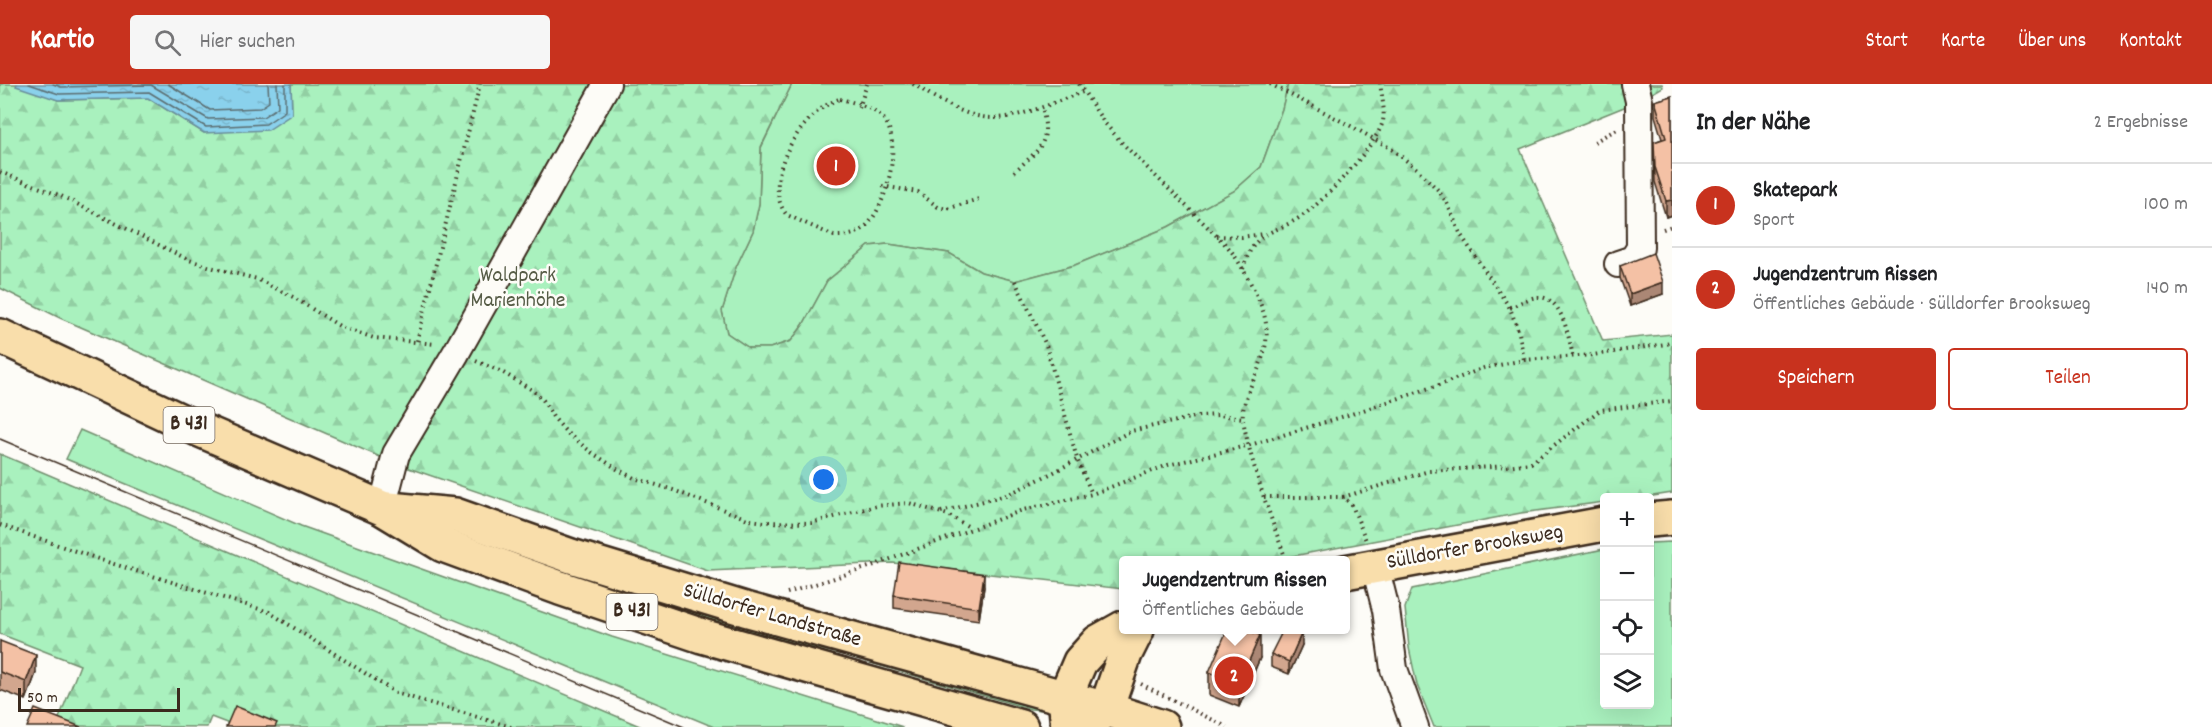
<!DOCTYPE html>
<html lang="de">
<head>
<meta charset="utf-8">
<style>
  :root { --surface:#fff; --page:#f6f6f6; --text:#202124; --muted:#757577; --line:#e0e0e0; --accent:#c8321e }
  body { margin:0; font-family:Dekko,sans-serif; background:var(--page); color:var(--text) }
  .controls { position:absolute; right:18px; bottom:18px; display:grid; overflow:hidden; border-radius:6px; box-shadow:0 6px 24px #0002 }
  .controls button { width:54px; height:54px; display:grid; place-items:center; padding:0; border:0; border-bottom:2px solid var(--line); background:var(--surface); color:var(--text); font:30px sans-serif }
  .scale { position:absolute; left:18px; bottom:15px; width:162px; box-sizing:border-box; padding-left:6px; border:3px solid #3b2a1e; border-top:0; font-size:16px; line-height:21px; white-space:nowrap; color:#3b2a1e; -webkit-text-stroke:4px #fdfcf7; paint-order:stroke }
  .you { position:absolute; left:824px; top:396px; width:21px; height:21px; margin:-15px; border:4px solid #fff; border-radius:50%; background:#1a73e8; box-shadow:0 0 0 9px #1a73e833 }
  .badge { display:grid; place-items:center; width:39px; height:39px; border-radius:50%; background:var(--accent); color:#fff; font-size:20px; font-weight:700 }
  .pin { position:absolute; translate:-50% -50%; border:3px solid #fff; box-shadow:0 2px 6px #0006 }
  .popup { position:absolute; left:1119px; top:472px; width:231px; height:78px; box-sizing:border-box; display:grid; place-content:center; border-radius:6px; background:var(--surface); filter:drop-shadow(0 2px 4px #0005); font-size:20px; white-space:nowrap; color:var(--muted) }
  .popup b { font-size:22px; color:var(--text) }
  .popup::after { content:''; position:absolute; left:50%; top:100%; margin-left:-12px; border:12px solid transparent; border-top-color:var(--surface) }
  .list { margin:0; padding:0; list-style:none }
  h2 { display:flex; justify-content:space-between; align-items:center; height:78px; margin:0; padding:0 24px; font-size:26px }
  h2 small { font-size:20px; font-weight:400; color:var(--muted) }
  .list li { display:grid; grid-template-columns:39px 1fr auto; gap:18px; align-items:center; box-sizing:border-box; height:84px; padding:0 24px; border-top:2px solid var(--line) }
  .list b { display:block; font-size:22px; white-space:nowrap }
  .list p { margin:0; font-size:20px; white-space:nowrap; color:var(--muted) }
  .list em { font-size:20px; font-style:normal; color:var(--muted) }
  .actions { display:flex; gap:12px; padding:18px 24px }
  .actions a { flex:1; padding:14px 0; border:2px solid var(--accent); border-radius:6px; text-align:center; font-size:21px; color:var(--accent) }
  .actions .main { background:var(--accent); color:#fff }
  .icon { flex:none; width:33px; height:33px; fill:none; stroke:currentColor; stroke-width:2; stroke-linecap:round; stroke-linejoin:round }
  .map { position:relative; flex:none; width:1672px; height:643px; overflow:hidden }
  header { display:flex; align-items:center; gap:36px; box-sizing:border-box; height:84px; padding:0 30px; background:var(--accent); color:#fff }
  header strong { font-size:28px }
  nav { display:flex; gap:33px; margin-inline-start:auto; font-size:21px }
  .search { width:420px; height:54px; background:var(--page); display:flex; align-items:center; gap:15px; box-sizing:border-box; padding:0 21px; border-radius:6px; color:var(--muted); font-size:22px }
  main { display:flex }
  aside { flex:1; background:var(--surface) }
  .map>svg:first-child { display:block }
  .green { fill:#a9f1be; stroke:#728e6e; stroke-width:1.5 }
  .forest { fill:url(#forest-firs); stroke:#728e6e; stroke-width:1.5 }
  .water { fill:url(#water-ripples); stroke:#6a8e9a; stroke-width:1.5 }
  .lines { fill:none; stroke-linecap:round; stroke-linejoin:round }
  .shore { stroke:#5b6d70; stroke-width:1.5 }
  .minor-casing { stroke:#3b2a1e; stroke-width:30 }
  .major-casing { stroke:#3b2a1e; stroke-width:38 }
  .highway-casing { stroke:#3b2a1e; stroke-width:38 }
  .path { stroke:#3b2a1e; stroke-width:4; stroke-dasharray:1.5 4.5; stroke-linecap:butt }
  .minor { stroke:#fdfcf7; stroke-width:26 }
  .major { stroke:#f9deab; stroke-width:33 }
  .highway { stroke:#f9deab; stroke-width:33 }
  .tram { stroke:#3b2a1e; stroke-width:1.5 }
  .wall { fill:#d2a68e; stroke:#3b2a1e; stroke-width:1.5 }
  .shaded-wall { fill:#ab8774; stroke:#3b2a1e; stroke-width:1.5 }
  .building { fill:#f4c1a5; stroke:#3b2a1e; stroke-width:1.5 }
  .labels { text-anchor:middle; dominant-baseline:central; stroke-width:5; stroke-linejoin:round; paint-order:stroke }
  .shield { fill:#fdfcf7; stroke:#75695f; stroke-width:1.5 }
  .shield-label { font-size:21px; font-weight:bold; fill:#3b2a1e }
  .park-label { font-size:22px; fill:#565c46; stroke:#fdfcf7 }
  .street-label { font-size:22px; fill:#3b2a1e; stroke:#fdfcf7 }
</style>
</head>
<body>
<header>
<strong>Kartio</strong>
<div class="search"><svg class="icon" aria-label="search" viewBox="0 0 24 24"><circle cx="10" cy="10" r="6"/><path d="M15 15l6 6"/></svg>Hier suchen</div>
<nav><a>Start</a><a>Karte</a><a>Über uns</a><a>Kontakt</a></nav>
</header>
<main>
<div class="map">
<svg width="1672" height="643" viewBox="0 0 1672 643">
  <defs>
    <pattern id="forest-firs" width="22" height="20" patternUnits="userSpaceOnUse" patternTransform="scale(1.5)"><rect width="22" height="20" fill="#a9f1be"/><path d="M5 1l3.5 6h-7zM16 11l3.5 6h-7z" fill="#92cfa3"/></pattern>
    <pattern id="water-ripples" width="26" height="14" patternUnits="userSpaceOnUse" patternTransform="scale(1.5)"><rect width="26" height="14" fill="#8ad1ec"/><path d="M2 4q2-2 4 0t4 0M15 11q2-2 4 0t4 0" fill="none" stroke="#78b4ca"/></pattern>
  </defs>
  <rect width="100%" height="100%" fill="#fdfcf7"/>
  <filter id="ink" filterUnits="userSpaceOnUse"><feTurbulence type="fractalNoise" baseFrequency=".0167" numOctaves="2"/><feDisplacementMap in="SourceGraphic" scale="12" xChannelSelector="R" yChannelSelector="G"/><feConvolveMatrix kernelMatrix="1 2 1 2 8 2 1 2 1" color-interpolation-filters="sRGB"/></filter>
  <g filter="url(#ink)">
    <g class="green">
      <polygon points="792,0 1288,0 1282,25 1261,83 1234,107 1168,143 1075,181 1015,197 981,188 949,169 888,160 869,162 827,197 803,241 791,257 770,264 749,264 727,249 722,227 736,183 753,147 759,120 761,64"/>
      <polygon points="80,346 301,442 612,553 903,643 714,643 66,375"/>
      <polygon points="409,429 1044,623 1043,626 1030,625 843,571 740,546 585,500"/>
      <polygon points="1672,458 1672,643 1434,643 1417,601 1409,564 1405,524 1412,505 1604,465 1604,620 1650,620 1650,459"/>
    </g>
    <g class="forest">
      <polygon points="0,0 17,0 58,16 148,14 204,49 292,30 291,0 792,0 761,63 759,120 753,147 736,183 722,227 727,249 749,264 770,264 791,257 803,241 827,197 869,162 888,160 949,169 981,188 1015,197 1075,181 1168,143 1234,107 1261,83 1282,25 1288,0 1662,0 1663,3 1639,17 1520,65 1603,257 1672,250 1672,409 1640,414 1604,414 1604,418 1521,429 1272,476 1123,476 1123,505 893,479 708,487 394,379 60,234 0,204"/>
      <polygon points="0,370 642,643 237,643 211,633 207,643 56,642 80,581 0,550"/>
    </g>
    <polygon class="water" points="17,0 291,0 292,30 268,46 204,49 148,14 58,16 16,2"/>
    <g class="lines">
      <g class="shore">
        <polyline points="29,0 59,10 149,8 206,43 266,40 285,27 285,0"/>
        <polyline points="53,0 61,3 151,1 208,35 263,33 278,23 277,0"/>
        <polyline points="168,0 210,26 260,24 269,18 268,0"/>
      </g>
      <defs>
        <g id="minor">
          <polyline points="1618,180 1633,175 1640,164 1639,17 1635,0"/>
          <polyline points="382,424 396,370 456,269 607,0"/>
          <polyline points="1375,482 1386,526 1394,585 1415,643"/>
        </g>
        <g id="major">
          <polyline points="0,252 198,345 382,424 443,461 560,504 702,552 1021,643"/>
          <polyline points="389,425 455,431 571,472 745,525 1106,625"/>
          <polyline points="1650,436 1672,434"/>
          <polyline points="1345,488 1604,440"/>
          <polyline points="1089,640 1106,625 1125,570 1137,546"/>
          <polyline points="1068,643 1065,613 1080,578 1098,558 1123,544"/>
        </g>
        <polyline id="highway" points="1106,625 1162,643"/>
      </defs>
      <use href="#minor" class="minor-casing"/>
      <use href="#major" class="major-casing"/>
      <use href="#highway" class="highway-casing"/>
      <g class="path">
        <path d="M913 0C937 15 965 34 994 34 1021 34 1057 17 1083 8"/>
        <path d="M1079 0 1103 37 1123 60 1228 163C1237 174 1243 185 1250 198 1268 232 1273 251 1257 288 1251 302 1241 321 1243 336 1252 384 1270 431 1286 476"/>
        <polyline points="1270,0 1349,41 1390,64 1416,84 1438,106 1447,119 1461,151 1510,224 1519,249 1524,276"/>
        <path d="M840 15C853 18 872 23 882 33 905 56 886 131 860 147 852 152 843 152 834 152L787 131C758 97 803 25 840 15Z"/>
        <polyline points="859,24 867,0"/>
        <polyline points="1594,58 1617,45"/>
        <polyline points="0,88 61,112 189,176 214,184 257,195 293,213 341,243 374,254 436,260"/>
        <path d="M1014 88C1040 64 1051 61 1042 23"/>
        <polyline points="882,102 918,108 938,123 947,125 982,114"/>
        <polyline points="1663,145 1672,142"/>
        <polyline points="1217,152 1242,153 1263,150"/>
        <path d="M1243 185C1255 144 1272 152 1302 132 1323 118 1377 61 1383 37 1385 26 1382 12 1380 0"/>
        <polyline points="1015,197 1046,261 1077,375 1092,410"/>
        <path d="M1510 224C1517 221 1524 216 1532 214 1562 206 1568 252 1573 272"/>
        <polyline points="417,257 480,0"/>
        <polyline points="476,277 502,288 532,306 543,316 553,333 567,349 591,368 617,385 634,394 673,406 750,436 765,438 811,439 876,422 909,419 948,431 971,444"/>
        <polyline points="1264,413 1343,413 1352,421 1367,459"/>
        <polyline points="1343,413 1429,387 1507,382 1531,379 1600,326 1672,317"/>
        <polyline points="941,428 1007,411 1054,388 1131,347 1199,332 1219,331 1243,334"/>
        <polyline points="0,441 104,477 269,528 396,609 511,643"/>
        <polyline points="787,509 869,483 1023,426 1092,410 1168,381 1250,361 1345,332 1445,299 1484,284 1524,276 1593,271 1672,259"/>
        <polyline points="1141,600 1227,643"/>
      </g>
      <use href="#minor" class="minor"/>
      <use href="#major" class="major"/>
      <use href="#highway" class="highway"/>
      <polyline class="tram" points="0,355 684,643"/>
    </g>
    <g class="wall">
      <polygon points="1672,12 1672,131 1666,133 1655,98 1654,58 1662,55 1655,32 1655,17"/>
      <polygon points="1620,182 1663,210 1630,222 1620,194"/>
      <polygon points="984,503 979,536 894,524 894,511"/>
      <polygon points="0,557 36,589 26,616 0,606"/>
      <polygon points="1302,561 1289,590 1271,583 1271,570"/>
      <polygon points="1260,574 1239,623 1209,611 1209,588"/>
    </g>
    <g class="shaded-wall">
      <polygon points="1672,116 1672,131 1666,133 1666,117"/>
      <polygon points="1663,198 1663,210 1630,222 1630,210"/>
      <polygon points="984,490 984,503 979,536 979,524"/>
      <polygon points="1302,548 1302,561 1289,590 1289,578"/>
      <polygon points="1260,551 1260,574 1239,623 1239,600"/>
      <polygon points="36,571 36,589 26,616 26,598"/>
    </g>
    <g class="building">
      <polygon points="1672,12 1672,116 1666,117 1655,83 1654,58 1666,54 1655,17"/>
      <polygon points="1653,169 1663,198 1630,210 1620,182"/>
      <polygon points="899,478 984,490 979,524 894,511"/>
      <polygon points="1227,546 1247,546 1260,551 1239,600 1209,588"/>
      <polygon points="1283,546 1296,546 1302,548 1289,578 1271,570"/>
      <polygon points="0,557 36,571 26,598 0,588"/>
      <polygon points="235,622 277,639 275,643 226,643"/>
      <polygon points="35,625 81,643 27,643"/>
    </g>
  </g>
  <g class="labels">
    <g class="shield">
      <rect x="163.5" y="323" width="51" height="36" rx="4.5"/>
      <rect x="606.5" y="510" width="51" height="36" rx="4.5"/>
    </g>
    <g class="shield-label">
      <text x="189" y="341">B 431</text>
      <text x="632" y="528">B 431</text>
    </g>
    <g class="park-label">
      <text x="518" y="192">Waldpark<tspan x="518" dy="25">Marienhöhe</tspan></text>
    </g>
    <g class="street-label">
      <text transform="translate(1475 464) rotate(-10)">Sülldorfer Brooksweg</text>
      <text transform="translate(772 532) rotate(16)">Sülldorfer Landstraße</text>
    </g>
  </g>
</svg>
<div class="controls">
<button>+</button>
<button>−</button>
<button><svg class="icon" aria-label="locate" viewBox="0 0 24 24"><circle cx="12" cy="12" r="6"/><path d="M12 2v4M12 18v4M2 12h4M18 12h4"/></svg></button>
<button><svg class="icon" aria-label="layers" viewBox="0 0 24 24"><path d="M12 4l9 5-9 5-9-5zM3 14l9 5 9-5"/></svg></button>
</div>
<div class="scale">50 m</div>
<div class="you"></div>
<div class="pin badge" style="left:836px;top:82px">1</div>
<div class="pin badge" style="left:1234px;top:592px">2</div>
<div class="popup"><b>Jugendzentrum Rissen</b>Öffentliches Gebäude</div>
</div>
<aside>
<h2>In der Nähe<small>2 Ergebnisse</small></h2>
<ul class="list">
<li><span class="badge">1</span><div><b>Skatepark</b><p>Sport</p></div><em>100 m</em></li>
<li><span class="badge">2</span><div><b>Jugendzentrum Rissen</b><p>Öffentliches Gebäude · Sülldorfer Brooksweg</p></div><em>140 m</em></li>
</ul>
<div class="actions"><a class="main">Speichern</a><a>Teilen</a></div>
</aside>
</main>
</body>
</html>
